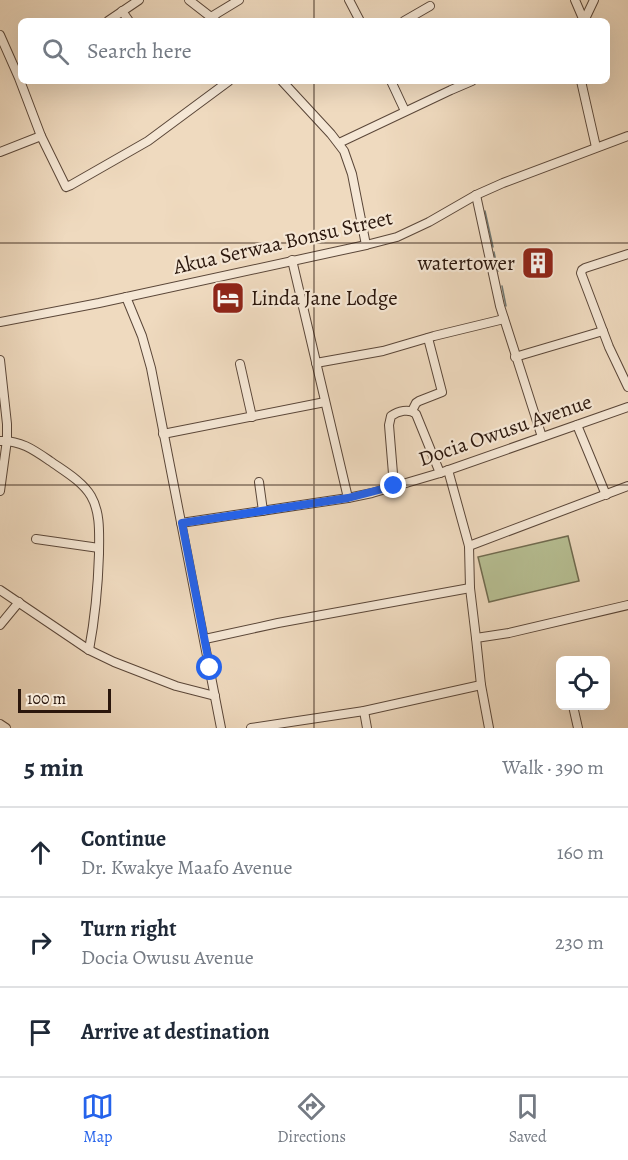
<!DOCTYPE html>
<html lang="en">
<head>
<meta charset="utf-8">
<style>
  :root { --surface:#fff; --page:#f2f2f3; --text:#1f2937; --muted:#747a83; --line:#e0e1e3; --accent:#2563eb }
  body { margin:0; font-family:Alegreya,serif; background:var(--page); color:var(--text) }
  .controls { position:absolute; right:18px; bottom:18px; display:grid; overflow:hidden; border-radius:9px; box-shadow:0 6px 24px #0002 }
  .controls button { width:54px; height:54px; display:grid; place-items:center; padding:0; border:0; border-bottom:2px solid var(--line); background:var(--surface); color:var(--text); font:30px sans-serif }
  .scale { position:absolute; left:18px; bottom:15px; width:93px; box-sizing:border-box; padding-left:6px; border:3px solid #2a160c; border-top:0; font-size:16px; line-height:21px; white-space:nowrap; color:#2a160c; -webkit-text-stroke:4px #f5e7d5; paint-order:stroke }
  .stop { position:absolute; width:18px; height:18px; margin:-14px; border:4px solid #2563eb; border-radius:50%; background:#fff }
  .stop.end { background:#2563eb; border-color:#fff; box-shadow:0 2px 6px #0008 }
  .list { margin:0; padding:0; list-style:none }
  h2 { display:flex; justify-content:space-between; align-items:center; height:78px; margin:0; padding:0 24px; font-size:26px }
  h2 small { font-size:20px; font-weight:400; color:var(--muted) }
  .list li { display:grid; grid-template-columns:39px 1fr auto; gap:18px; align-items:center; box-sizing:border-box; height:90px; padding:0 24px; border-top:2px solid var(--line) }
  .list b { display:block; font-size:22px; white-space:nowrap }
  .list p { margin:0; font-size:20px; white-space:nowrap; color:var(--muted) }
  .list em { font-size:20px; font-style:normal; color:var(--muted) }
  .icon { flex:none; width:33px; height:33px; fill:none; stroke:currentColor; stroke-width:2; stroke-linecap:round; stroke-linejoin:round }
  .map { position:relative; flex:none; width:628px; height:728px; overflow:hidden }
  .search { position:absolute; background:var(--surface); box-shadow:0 6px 24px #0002; left:18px; right:18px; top:18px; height:66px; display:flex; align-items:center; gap:15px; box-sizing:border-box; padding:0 21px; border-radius:9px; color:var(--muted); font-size:22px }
  .sheet { height:348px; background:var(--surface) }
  nav { display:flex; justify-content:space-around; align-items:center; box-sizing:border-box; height:84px; border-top:2px solid var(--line); background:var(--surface); font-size:16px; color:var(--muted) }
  nav a { display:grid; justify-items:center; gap:3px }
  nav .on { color:var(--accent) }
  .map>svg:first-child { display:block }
  .green { fill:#b7c094; stroke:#706b50; stroke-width:1.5 }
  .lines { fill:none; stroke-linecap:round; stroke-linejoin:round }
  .stream { stroke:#6e7874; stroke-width:1.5 }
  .minor-casing { stroke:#5b4739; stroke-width:10 }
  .minor { stroke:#f5e7d5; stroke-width:8 }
  .route { stroke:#2563eb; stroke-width:8 }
  .grid { fill:none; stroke:#2a160c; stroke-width:1.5; stroke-opacity:0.55 }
  .labels { text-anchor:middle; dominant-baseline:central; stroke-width:4.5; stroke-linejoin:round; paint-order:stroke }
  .street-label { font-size:21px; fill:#2a160c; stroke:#f5e7d5 }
  .poi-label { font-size:21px; fill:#2a160c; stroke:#f5e7d5; text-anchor:end }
</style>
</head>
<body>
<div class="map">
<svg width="628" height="728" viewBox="0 0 628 728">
  <rect width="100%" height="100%" fill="#efdabf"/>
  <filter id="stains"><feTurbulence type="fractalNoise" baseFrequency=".00333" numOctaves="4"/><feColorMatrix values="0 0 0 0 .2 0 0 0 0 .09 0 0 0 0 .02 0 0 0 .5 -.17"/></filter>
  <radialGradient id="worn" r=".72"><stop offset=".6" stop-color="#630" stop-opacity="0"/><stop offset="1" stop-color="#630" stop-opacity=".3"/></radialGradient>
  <polygon class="green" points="568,536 579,581 489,602 478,557"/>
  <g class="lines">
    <g class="stream">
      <polyline points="485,211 493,247"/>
      <polyline points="494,252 498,271"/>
      <polyline points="502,286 506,306"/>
    </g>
    <defs>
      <g id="minor">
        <polyline points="189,0 216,21"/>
        <polyline points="349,0 360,21"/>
        <polyline points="575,0 584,21"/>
        <polyline points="122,11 129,21"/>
        <polyline points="211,17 239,0"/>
        <polyline points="108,21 139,0"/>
        <polyline points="404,21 430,6"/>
        <polyline points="584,21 594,0"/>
        <polyline points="0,35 19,78 41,136 66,187 71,185 148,141 229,81"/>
        <polyline points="282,81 331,134 344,151 352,174 366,245"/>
        <polyline points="391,81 405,111"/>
        <polyline points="581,81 596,147"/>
        <polyline points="339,143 451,90 472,81"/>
        <polyline points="0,152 41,136"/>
        <polyline points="476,195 500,306 542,437"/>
        <polyline points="628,254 585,268 582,270 581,273 609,347 628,387"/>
        <polyline points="292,260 348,498"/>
        <polyline points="126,297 142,336 151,368 221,728"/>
        <polyline points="0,322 99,303 366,245 397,237 429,222 476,195 503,183 628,136"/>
        <polyline points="515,357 603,331"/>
        <polyline points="0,360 7,424 7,440 0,491"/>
        <polyline points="316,363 383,351 434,336 504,319"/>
        <polyline points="240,364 252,417"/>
        <polyline points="412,411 416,403 419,401 442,392 428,338"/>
        <polyline points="577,425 606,495"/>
        <polyline points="163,434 325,402"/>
        <path d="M0 441C20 440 34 450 50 461 64 471 82 481 91 496 101 513 99 536 99 554 98 587 95 618 89 650"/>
        <polyline points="448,470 469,546 470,588 476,638 481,685 489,728"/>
        <polyline points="259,482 263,511"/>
        <path d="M394 486 389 425 391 416C398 411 409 408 416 414L440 473"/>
        <polyline points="181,523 348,498 372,493 440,473 628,407"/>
        <polyline points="36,539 99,548"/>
        <polyline points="469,546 628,486"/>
        <polyline points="0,590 89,650 114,662 176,686 215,696"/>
        <polyline points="0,625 19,602"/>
        <polyline points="476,638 509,633 628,605"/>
        <polyline points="205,639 278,623 470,588"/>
        <polyline points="573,706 578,728"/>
        <polyline points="364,711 367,728"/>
        <polyline points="0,724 6,728"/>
        <polyline points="251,728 364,711 481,685"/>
      </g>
    </defs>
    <use href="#minor" class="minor-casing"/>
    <use href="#minor" class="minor"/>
  </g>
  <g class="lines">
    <polyline class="route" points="210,668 182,523 348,498 394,486"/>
  </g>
  <path class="grid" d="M314 0V21M314 81V728M0 243H628M0 485H628"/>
  <defs>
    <symbol id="building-square" viewBox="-11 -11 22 22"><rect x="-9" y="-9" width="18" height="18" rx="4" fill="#8f2418" stroke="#f5e7d5"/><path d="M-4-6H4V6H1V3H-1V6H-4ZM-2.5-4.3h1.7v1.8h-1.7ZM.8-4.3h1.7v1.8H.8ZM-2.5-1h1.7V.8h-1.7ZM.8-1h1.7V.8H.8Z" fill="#fff"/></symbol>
    <symbol id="hotel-square" viewBox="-11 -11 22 22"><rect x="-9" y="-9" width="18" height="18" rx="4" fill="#8f2418" stroke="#f5e7d5"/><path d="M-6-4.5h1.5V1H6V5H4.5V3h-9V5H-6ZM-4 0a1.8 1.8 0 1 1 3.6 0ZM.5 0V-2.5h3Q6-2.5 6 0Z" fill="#fff"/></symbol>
  </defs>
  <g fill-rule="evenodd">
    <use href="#building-square" x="519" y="244" width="38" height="38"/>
    <use href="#hotel-square" x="209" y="279" width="38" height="38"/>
  </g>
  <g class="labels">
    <g class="street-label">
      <text transform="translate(283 242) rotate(-13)">Akua Serwaa Bonsu Street</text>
      <text transform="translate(505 430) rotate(-19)">Docia Owusu Avenue</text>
    </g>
    <g class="poi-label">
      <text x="515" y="263">watertower</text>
      <text x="251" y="298" text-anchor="start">Linda Jane Lodge</text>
    </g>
  </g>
  <rect width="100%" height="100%" filter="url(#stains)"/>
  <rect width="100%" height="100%" fill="url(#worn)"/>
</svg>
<div class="controls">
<button><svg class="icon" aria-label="locate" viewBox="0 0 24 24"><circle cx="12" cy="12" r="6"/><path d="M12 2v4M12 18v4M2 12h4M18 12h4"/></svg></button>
</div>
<div class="scale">100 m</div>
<div class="stop" style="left:210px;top:668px"></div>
<div class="stop end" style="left:394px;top:486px"></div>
<div class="search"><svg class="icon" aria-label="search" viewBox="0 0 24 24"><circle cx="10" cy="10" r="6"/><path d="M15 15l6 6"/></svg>Search here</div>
</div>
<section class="sheet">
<h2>5 min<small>Walk · 390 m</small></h2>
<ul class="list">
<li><svg class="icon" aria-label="ahead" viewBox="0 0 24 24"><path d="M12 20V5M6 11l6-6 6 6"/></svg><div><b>Continue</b><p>Dr. Kwakye Maafo Avenue</p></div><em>160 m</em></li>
<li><svg class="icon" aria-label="right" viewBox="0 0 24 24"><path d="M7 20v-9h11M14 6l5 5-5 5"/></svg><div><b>Turn right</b><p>Docia Owusu Avenue</p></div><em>230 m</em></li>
<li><svg class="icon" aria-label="arrive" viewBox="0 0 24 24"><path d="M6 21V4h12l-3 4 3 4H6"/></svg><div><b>Arrive at destination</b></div></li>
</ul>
</section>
<nav>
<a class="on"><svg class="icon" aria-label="map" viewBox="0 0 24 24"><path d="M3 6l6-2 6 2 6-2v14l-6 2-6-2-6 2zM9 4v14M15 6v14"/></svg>Map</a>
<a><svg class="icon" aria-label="directions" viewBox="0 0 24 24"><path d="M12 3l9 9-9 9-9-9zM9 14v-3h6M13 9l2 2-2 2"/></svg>Directions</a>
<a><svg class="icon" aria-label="saved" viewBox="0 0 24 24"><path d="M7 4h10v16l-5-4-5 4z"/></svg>Saved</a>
</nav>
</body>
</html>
